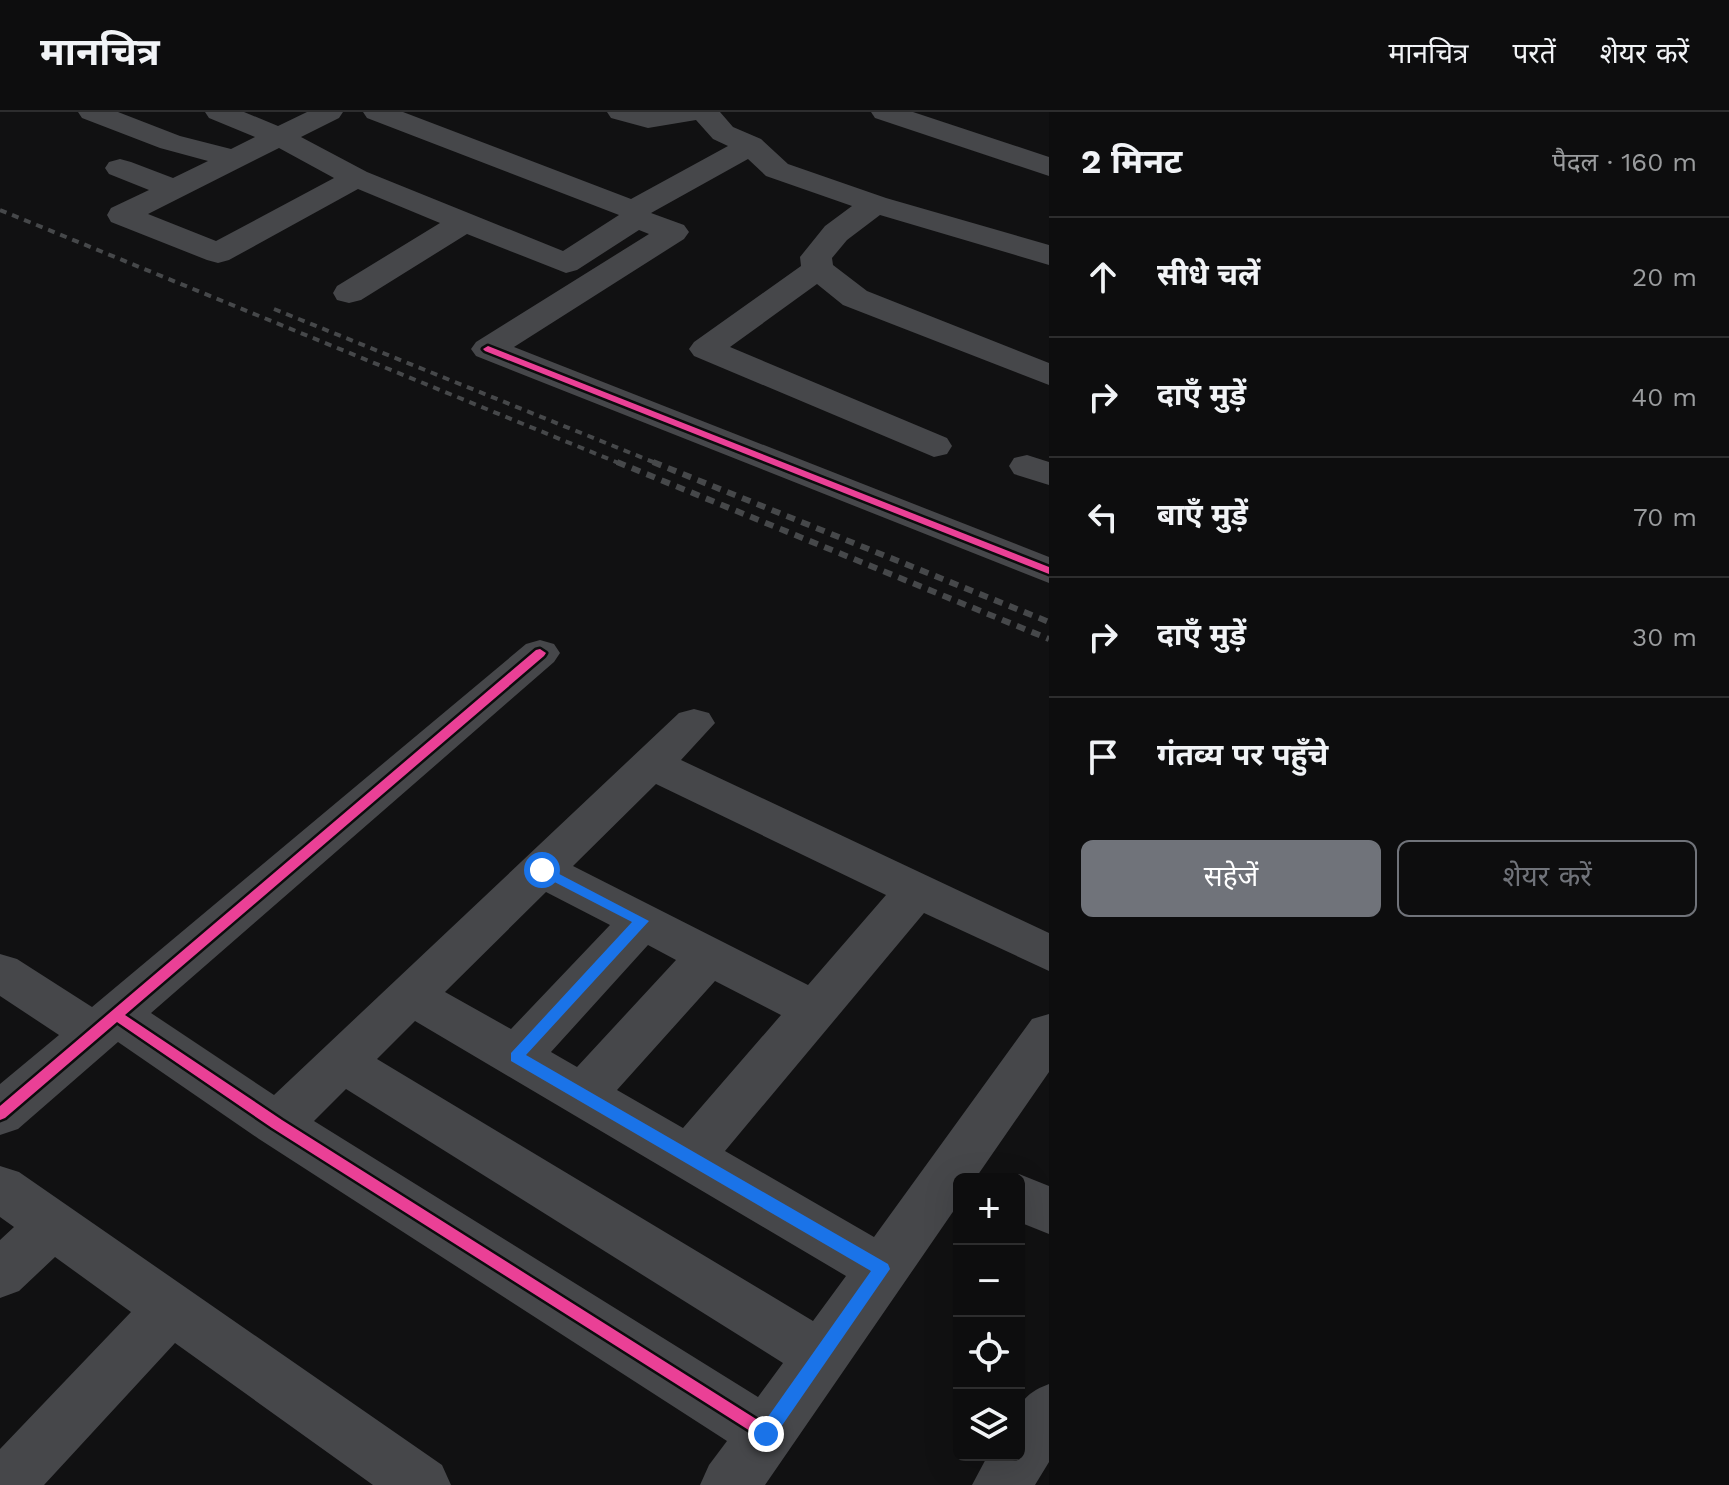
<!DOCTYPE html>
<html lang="hi">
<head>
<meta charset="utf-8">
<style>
  :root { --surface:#0d0d0e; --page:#1b1b1c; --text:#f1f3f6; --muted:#9a9c9e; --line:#2d2d2e; --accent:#70737a }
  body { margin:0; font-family:"Work Sans","Noto Sans Devanagari",sans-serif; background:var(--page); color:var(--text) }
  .controls { position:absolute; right:24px; bottom:24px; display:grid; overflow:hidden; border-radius:12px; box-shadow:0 8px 32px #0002 }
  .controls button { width:72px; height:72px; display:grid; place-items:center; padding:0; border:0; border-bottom:2px solid var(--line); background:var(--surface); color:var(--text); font:40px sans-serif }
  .stop { position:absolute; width:24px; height:24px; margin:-18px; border:6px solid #1a73e8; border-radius:50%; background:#fff }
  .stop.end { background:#1a73e8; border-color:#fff; box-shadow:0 2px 8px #0008 }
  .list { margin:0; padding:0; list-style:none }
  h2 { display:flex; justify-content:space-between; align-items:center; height:104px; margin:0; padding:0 32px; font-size:34px }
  h2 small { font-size:26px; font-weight:400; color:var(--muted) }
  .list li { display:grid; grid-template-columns:52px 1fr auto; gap:24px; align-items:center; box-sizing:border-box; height:120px; padding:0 32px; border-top:2px solid var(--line) }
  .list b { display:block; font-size:30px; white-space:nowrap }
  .list em { font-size:26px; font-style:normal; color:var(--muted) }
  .actions { display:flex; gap:16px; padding:24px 32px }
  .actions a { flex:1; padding:18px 0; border:2px solid var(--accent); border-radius:12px; text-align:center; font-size:28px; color:var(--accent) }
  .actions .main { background:var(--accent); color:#fff }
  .icon { flex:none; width:44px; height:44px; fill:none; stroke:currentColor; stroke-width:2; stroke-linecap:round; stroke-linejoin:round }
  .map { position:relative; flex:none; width:1049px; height:1373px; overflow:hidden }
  header { display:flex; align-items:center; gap:48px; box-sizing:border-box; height:112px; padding:0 40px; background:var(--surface); border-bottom:2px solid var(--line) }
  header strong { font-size:38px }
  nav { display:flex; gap:44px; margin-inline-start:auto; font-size:28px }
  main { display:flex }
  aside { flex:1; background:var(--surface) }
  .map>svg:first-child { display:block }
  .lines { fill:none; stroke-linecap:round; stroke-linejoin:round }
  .minor { fill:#46474a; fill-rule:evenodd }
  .rail-far1 { stroke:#46484a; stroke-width:4; stroke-dasharray:7 6; stroke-linecap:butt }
  .rail { stroke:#46484a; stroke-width:6; stroke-dasharray:9 7; stroke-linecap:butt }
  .cycleway-casing { stroke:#0c0c0d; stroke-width:5 }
  .cycleway { fill:#ea4096; fill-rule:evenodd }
  .route { fill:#1a73e8 }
</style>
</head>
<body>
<header>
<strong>मानचित्र</strong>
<nav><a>मानचित्र</a><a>परतें</a><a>शेयर करें</a></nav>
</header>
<main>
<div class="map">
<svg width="1049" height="1373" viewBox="0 0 1049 1373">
  <rect width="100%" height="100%" fill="#111112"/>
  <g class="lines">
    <g class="minor">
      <path d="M78 0H118L180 24 231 37 255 25 209 6 205 0H244L278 14 307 0H343L339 6 301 25 367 60 563 139 619 103 367 6 363 0H403L631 87 728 34 713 27 696 8 648 16 611 6 607 0H720L733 15 761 27 788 52 886 86 1049 133V153L880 103 847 128 832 146 833 153 867 179 1049 251V273L843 193 817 172 730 235 947 326 952 334 947 342 934 345 694 244 689 237 694 230 801 154 800 145 825 114 852 94 766 64 748 47 651 101 684 113 689 120 684 127 514 235 1049 445V471L476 244 471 237 476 230 649 122 639 118 577 158 566 161 467 122 361 188 349 191 337 188 333 181 337 174 440 111 358 77 229 148 218 151 207 148 111 110 107 103 111 96 149 78 109 62 105 56 109 50 120 47 131 50 173 66 208 49 160 36 82 6ZM279 36 334 66 216 129 148 102Z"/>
      <polygon points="871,0 913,0 1049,45 1049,64 875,6"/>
      <polygon points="1027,343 1049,350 1049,373 1014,362 1009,354 1014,346"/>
      <path d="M540 528 554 532 560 541 554 550 151 901 274 983 679 601 694 597 709 601 715 611 681 648 1049 821V859L924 801 725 1039 874 1125 1032 907 1049 902V960L975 1067H959V1091L765 1373H700L709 1353 727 1329 259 1027 118 930 18 1017 0 1023V972L59 923 0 884V842L17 847 92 895 526 532ZM656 672 886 783 808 873 573 754ZM546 780 610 813 511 917 445 880ZM648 833 676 848 577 955 551 940ZM715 869 781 903 683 1016 617 978ZM415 909 846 1164 813 1209 377 947ZM346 977 783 1251 758 1285 314 1009Z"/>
      <polygon points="0,1054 19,1060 442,1353 451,1373 373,1373 175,1231 44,1373 0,1373 0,1337 131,1200 55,1145 19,1179 0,1186 0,1128 14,1115 0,1105"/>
      <polygon points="1019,1062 1049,1074 1049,1122 1019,1110 1019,1067 1004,1067"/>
      <path d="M1049 1272V1350L1035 1373H972L988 1343H1019C1019 1306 1009 1287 1049 1272Z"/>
    </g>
    <g class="rail-far1">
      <polyline points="0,98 621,352"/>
      <polyline points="274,197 658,352"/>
    </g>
    <g class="rail">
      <polyline points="617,350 1049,527"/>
      <polyline points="653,350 1049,510"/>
    </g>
    <defs>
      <g id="cycleway">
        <polygon points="488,234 1049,455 1049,462 485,239 483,237"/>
        <polygon points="540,537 546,541 544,544 125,903 282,1008 772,1317 774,1322 772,1327 766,1329 272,1016 117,910 5,1006 0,1008 0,994 536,538"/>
      </g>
    </defs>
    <use href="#cycleway" class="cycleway-casing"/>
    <use href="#cycleway" class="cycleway"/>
  </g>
  <polygon class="route" points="542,753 649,809 526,943 888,1152 890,1157 772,1328 760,1328 758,1322 760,1316 871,1159 511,949 511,941 632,810 537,761 537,754"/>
</svg>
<div class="controls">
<button>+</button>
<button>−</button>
<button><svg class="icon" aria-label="locate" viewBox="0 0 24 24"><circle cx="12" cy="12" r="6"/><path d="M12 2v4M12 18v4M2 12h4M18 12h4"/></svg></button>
<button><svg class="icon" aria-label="layers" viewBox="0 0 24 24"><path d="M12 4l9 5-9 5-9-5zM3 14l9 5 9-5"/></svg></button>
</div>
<div class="stop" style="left:542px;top:758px"></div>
<div class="stop end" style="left:766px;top:1322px"></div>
</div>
<aside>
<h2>2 मिनट<small>पैदल · 160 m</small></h2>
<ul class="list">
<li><svg class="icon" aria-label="ahead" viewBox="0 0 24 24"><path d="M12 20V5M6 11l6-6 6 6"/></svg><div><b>सीधे चलें</b></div><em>20 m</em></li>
<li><svg class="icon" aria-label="right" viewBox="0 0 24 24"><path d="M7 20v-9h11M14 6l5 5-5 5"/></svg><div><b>दाएँ मुड़ें</b></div><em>40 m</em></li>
<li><svg class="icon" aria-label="left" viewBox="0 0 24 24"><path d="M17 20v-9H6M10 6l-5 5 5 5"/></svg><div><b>बाएँ मुड़ें</b></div><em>70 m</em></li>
<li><svg class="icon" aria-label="right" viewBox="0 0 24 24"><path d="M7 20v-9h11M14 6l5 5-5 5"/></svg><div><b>दाएँ मुड़ें</b></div><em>30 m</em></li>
<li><svg class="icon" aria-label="arrive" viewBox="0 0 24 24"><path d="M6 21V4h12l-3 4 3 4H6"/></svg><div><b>गंतव्य पर पहुँचे</b></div></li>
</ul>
<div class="actions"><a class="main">सहेजें</a><a>शेयर करें</a></div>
</aside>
</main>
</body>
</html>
